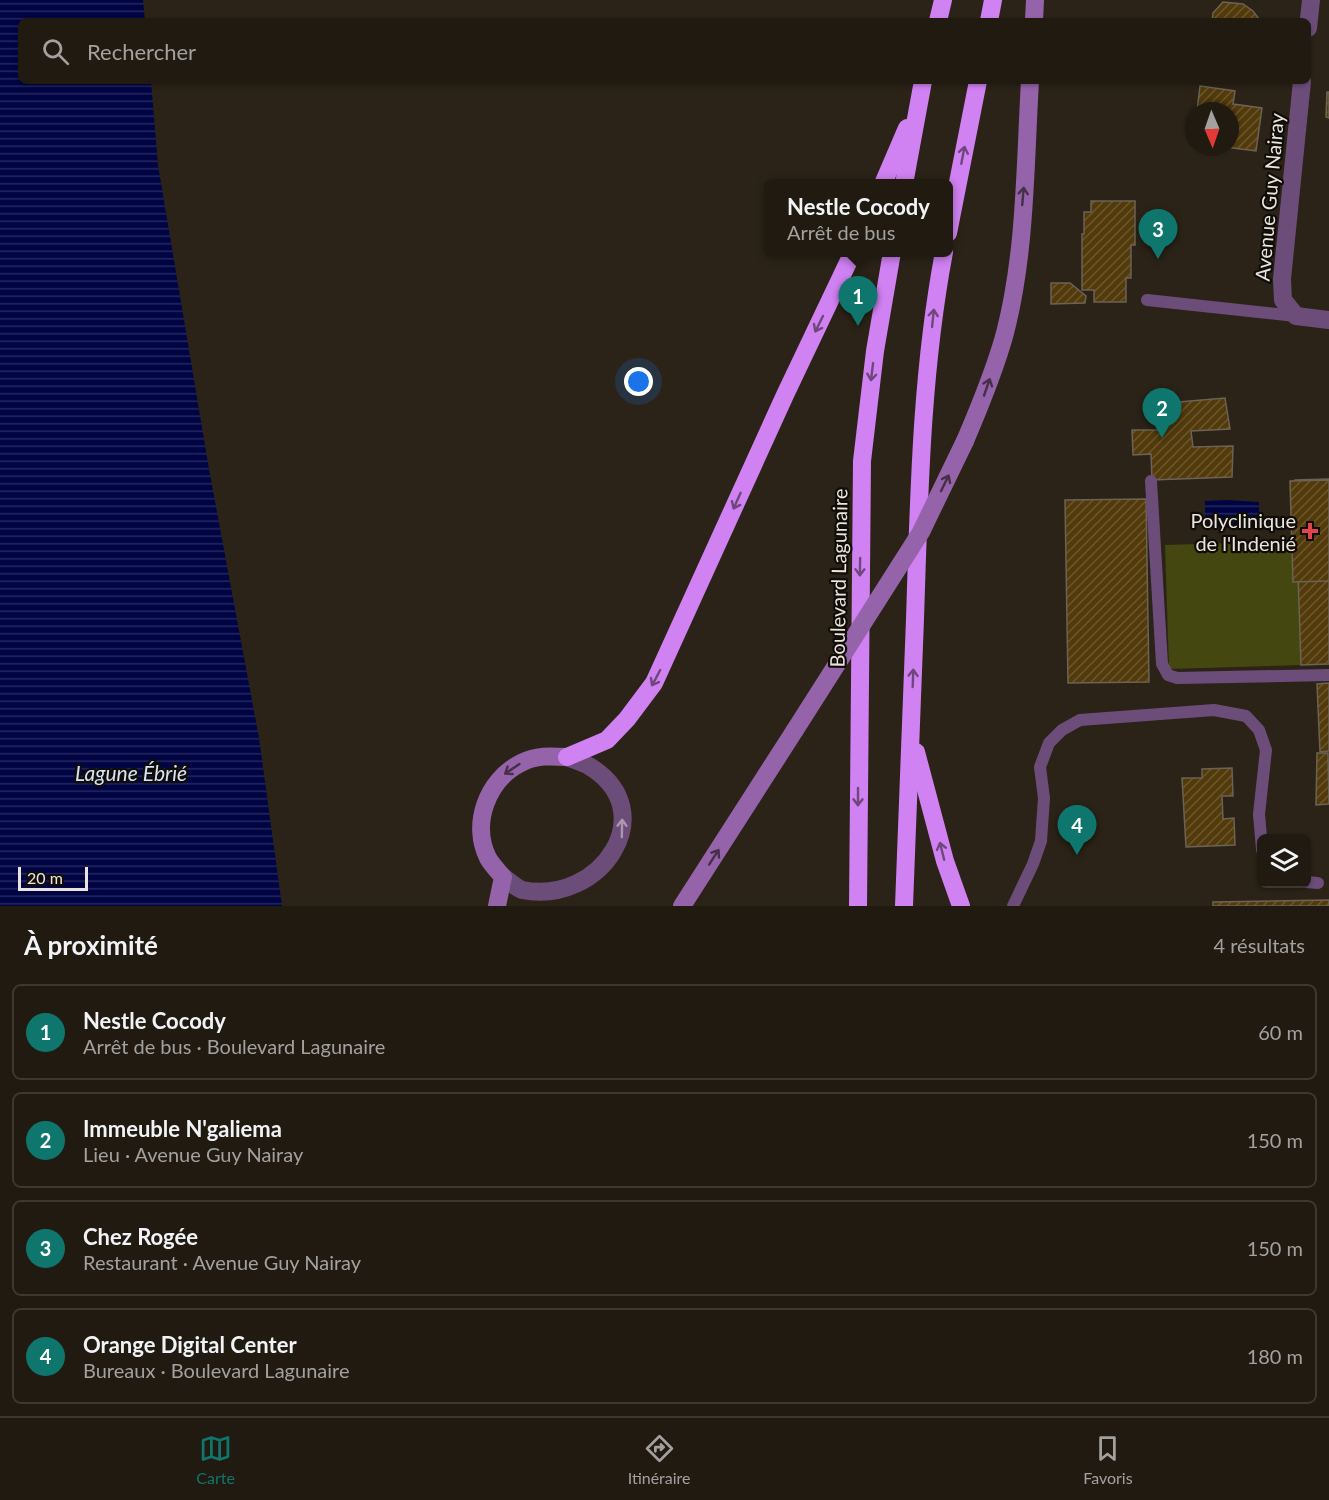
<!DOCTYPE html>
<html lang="fr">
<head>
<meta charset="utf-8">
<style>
  :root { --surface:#201a11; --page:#2d271f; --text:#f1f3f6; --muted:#a2a19f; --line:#3d3831; --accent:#0f766e }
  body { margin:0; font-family:Lato,sans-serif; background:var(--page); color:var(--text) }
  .controls { position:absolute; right:18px; bottom:18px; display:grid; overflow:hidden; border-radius:9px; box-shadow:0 2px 4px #0004 }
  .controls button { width:54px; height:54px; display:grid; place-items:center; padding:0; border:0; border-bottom:2px solid var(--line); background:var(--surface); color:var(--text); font:30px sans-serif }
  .compass { position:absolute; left:1185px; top:102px; width:54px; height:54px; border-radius:50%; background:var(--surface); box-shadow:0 2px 4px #0004; rotate:178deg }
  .scale { position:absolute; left:18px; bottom:15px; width:70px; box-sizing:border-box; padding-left:6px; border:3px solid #eae4dd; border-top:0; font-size:16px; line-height:21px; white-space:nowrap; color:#eae4dd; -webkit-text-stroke:4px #100d08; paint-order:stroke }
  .you { position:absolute; left:639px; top:382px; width:21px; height:21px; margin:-15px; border:4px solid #fff; border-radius:50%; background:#1a73e8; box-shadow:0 0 0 9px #1a73e833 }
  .badge { display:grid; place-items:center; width:39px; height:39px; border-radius:50%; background:var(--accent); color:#fff; font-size:20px; font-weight:700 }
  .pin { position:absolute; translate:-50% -50px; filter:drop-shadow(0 2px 3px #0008) }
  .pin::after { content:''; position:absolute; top:32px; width:21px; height:18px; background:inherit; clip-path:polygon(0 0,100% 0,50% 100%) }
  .popup { position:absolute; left:764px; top:179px; width:189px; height:78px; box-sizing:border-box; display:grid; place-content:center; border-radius:9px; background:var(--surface); filter:drop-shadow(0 2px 4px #0005); font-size:20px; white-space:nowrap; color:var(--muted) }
  .popup b { font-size:22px; color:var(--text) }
  .popup::after { content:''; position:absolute; left:50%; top:100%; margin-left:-12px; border:12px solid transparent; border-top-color:var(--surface) }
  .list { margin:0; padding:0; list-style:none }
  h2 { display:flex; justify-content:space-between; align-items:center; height:78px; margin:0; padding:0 24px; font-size:26px }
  h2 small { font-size:20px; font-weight:400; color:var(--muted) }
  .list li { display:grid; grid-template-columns:39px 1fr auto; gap:18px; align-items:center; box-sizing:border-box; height:96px; margin:0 12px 12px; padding:0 12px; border:2px solid var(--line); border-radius:9px }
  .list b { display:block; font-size:22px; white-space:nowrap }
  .list p { margin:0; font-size:20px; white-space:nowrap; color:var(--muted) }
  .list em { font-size:20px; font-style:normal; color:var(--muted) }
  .icon { flex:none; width:33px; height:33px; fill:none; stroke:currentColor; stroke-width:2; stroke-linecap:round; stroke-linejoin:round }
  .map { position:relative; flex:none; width:1329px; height:906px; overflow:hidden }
  .search { position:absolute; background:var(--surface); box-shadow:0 2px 4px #0004; left:18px; right:18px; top:18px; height:66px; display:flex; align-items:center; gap:15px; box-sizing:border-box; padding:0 21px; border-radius:9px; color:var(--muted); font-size:22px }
  .sheet { height:510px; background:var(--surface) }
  nav { display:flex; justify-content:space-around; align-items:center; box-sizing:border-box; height:84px; border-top:2px solid var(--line); background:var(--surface); font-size:16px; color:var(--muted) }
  nav a { display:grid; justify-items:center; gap:3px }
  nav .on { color:var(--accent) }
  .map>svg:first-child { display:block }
  .green { fill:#444710 }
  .water { fill:url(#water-rules) }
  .building { fill:url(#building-hatch); stroke:#6c6355; stroke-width:1.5 }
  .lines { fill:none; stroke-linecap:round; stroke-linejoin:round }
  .lane { stroke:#6c4d7a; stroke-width:12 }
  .street { stroke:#6c4d7a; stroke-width:18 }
  .secondary { stroke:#9563aa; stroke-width:18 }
  .highway { stroke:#d081f2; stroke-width:18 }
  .secondary-bridge { stroke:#9563aa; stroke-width:18 }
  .oneway { stroke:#70477d }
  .oneway2 { stroke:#452f49 }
  .oneway3 { stroke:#ab98ac }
  .health-dot { fill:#e0444e; stroke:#100d08; stroke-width:2 }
  .labels { text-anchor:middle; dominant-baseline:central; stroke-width:4.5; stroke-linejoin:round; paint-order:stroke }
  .street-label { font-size:20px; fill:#eae4dd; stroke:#100d08 }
  .poi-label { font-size:20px; fill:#eae4dd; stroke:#100d08; text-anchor:end }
  .water-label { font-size:21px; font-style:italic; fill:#d7e2f6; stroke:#100d08 }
</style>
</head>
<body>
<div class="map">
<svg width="1329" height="906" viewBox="0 0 1329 906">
  <defs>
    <pattern id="water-rules" width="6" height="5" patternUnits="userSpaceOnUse" patternTransform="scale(1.5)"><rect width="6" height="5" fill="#000443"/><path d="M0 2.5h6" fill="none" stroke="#25285e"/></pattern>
    <pattern id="building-hatch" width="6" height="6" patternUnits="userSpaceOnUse" patternTransform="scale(1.5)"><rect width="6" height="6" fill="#523a0b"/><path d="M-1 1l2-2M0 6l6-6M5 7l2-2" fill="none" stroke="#6b562e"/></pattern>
  </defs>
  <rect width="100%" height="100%" fill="#2b2317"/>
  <polygon class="green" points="1297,541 1301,665 1169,669 1165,545"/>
  <g class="water">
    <polygon points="0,0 143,0 145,21 21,21 21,81 151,81 158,165 209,469 259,738 282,906 0,906"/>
    <polygon points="1227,500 1259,502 1259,528 1205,527 1205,501"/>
  </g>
  <g class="building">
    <polygon points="1223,2 1243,4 1253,11 1259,19 1272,21 1212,21 1213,13"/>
    <polygon points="1200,86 1235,91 1233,104 1262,108 1256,151 1225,147 1230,147 1230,111 1197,111"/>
    <polygon points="1327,92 1329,92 1329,118 1326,117"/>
    <polygon points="1091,201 1135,201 1135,245 1131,245 1131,278 1126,278 1126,302 1094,302 1094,290 1082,290 1082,234 1084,234 1084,212 1091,212"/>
    <polygon points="1051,283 1070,283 1086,296 1085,303 1051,304"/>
    <polygon points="1225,398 1230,429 1191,431 1193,447 1233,446 1232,477 1152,480 1151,454 1133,455 1132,430 1159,430 1155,404"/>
    <polygon points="1329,479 1329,664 1301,665 1295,480"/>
    <polygon points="1329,480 1329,581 1293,582 1290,481"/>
    <polygon points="1146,499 1149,682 1068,683 1065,500"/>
    <polygon points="1329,683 1329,751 1320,752 1317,684"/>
    <polygon points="1317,753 1328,753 1329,804 1316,805"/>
    <polygon points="1232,768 1233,796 1222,796 1223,819 1234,818 1235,845 1186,847 1182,778 1202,778 1202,769"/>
    <polygon points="1329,900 1329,906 1213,906 1213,902"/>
  </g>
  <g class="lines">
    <g class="lane">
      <polyline points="1147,300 1296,316"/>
      <polyline points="1151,481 1162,664 1168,675 1177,678 1329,675"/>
      <polyline points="1306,882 1318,883"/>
      <polyline points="1013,906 1033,864 1041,841 1044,798 1040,767 1049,743 1062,730 1080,720 1214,710 1246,716 1259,730 1266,750 1259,814 1262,850"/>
    </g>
    <g class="street">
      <polyline points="1308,28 1311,0"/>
      <polyline points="1302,81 1282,279 1283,300 1296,316 1329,320"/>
      <path d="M503 877C509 881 515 887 522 890 601 906 664 811 589 766 582 762 574 760 567 757"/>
    </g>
    <g class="secondary">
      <polyline points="1034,21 1035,0"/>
      <path d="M965 441C980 406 995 370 1005 333 1026 252 1025 164 1030 81"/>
      <path d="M497 906 503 877C498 871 492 865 488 858 471 824 487 780 521 763 536 755 551 756 567 757"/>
      <polyline points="682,906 795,730"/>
    </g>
    <g class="highway">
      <polyline points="938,21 943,0"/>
      <polyline points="989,21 993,0"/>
      <polyline points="883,184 907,128"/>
      <polyline points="904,184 923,81"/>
      <polyline points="948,233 978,81"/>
      <polyline points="916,752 945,861 961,906"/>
      <polyline points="567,757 607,740 627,719 654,683 785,395 853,252"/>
      <polyline points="858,906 862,461 875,351 892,252"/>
      <path d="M904 906C907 810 912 715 915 619 919 497 921 374 944 252"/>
    </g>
    <polyline class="secondary-bridge" points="795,730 921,532 965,441"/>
  </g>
  <defs><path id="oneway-shaft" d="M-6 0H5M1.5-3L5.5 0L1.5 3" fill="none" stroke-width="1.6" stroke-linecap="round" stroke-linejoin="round" transform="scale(1.5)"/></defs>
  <g class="oneway">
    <use href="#oneway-shaft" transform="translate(963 155) rotate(-79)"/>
    <use href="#oneway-shaft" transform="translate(933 318) rotate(-84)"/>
    <use href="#oneway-shaft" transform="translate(819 324) rotate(116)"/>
    <use href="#oneway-shaft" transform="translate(872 372) rotate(97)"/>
    <use href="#oneway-shaft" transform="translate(737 501) rotate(114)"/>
    <use href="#oneway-shaft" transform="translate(860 567) rotate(91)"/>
    <use href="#oneway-shaft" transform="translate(656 678) rotate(118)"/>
    <use href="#oneway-shaft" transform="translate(913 678) rotate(-88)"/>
    <use href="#oneway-shaft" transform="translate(858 797) rotate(90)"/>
    <use href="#oneway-shaft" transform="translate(942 851) rotate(-104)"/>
  </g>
  <g class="oneway2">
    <use href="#oneway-shaft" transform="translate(1023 196) rotate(-85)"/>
    <use href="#oneway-shaft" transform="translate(987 387) rotate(-71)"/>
    <use href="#oneway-shaft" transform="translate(945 483) rotate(-64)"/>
    <use href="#oneway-shaft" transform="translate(512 769) rotate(146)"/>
    <use href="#oneway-shaft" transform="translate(714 857) rotate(-57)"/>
  </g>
  <use class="oneway3" href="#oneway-shaft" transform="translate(622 828) rotate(-89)"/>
  <path class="health-dot" d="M1307 522h6v6h6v6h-6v6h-6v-6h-6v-6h6z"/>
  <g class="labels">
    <g class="street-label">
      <text transform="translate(1269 197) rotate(-85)">Avenue Guy Nairay</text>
      <text transform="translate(838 578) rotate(-89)">Boulevard Lagunaire</text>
    </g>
    <g class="poi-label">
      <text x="1296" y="520">Polyclinique<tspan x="1296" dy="23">de l'Indenié</tspan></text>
    </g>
    <g class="water-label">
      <text x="131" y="772">Lagune Ébrié</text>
    </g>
  </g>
</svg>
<div class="controls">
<button><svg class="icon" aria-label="layers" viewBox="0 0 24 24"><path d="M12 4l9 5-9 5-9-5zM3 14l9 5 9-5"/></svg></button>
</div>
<svg class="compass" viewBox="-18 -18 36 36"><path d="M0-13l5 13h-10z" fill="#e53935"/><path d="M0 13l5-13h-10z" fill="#a2a19f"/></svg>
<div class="scale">20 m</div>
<div class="you"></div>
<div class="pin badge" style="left:858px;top:326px">1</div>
<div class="popup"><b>Nestle Cocody</b>Arrêt de bus</div>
<div class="pin badge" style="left:1162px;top:438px">2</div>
<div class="pin badge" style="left:1158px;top:259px">3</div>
<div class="pin badge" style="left:1077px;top:855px">4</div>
<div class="search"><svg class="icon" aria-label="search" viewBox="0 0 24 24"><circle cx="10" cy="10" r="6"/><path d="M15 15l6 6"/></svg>Rechercher</div>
</div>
<section class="sheet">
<h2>À proximité<small>4 résultats</small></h2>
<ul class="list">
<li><span class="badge">1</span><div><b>Nestle Cocody</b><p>Arrêt de bus · Boulevard Lagunaire</p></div><em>60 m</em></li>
<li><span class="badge">2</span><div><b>Immeuble N'galiema</b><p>Lieu · Avenue Guy Nairay</p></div><em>150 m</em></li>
<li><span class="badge">3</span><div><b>Chez Rogée</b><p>Restaurant · Avenue Guy Nairay</p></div><em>150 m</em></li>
<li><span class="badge">4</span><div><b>Orange Digital Center</b><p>Bureaux · Boulevard Lagunaire</p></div><em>180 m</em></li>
</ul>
</section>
<nav>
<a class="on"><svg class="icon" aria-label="map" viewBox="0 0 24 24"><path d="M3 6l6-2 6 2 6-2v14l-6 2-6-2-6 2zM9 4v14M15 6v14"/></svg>Carte</a>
<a><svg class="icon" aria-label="directions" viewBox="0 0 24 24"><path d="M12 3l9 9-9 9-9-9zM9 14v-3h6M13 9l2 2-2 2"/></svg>Itinéraire</a>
<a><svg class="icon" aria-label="saved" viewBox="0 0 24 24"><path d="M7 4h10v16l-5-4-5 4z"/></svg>Favoris</a>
</nav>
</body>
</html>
